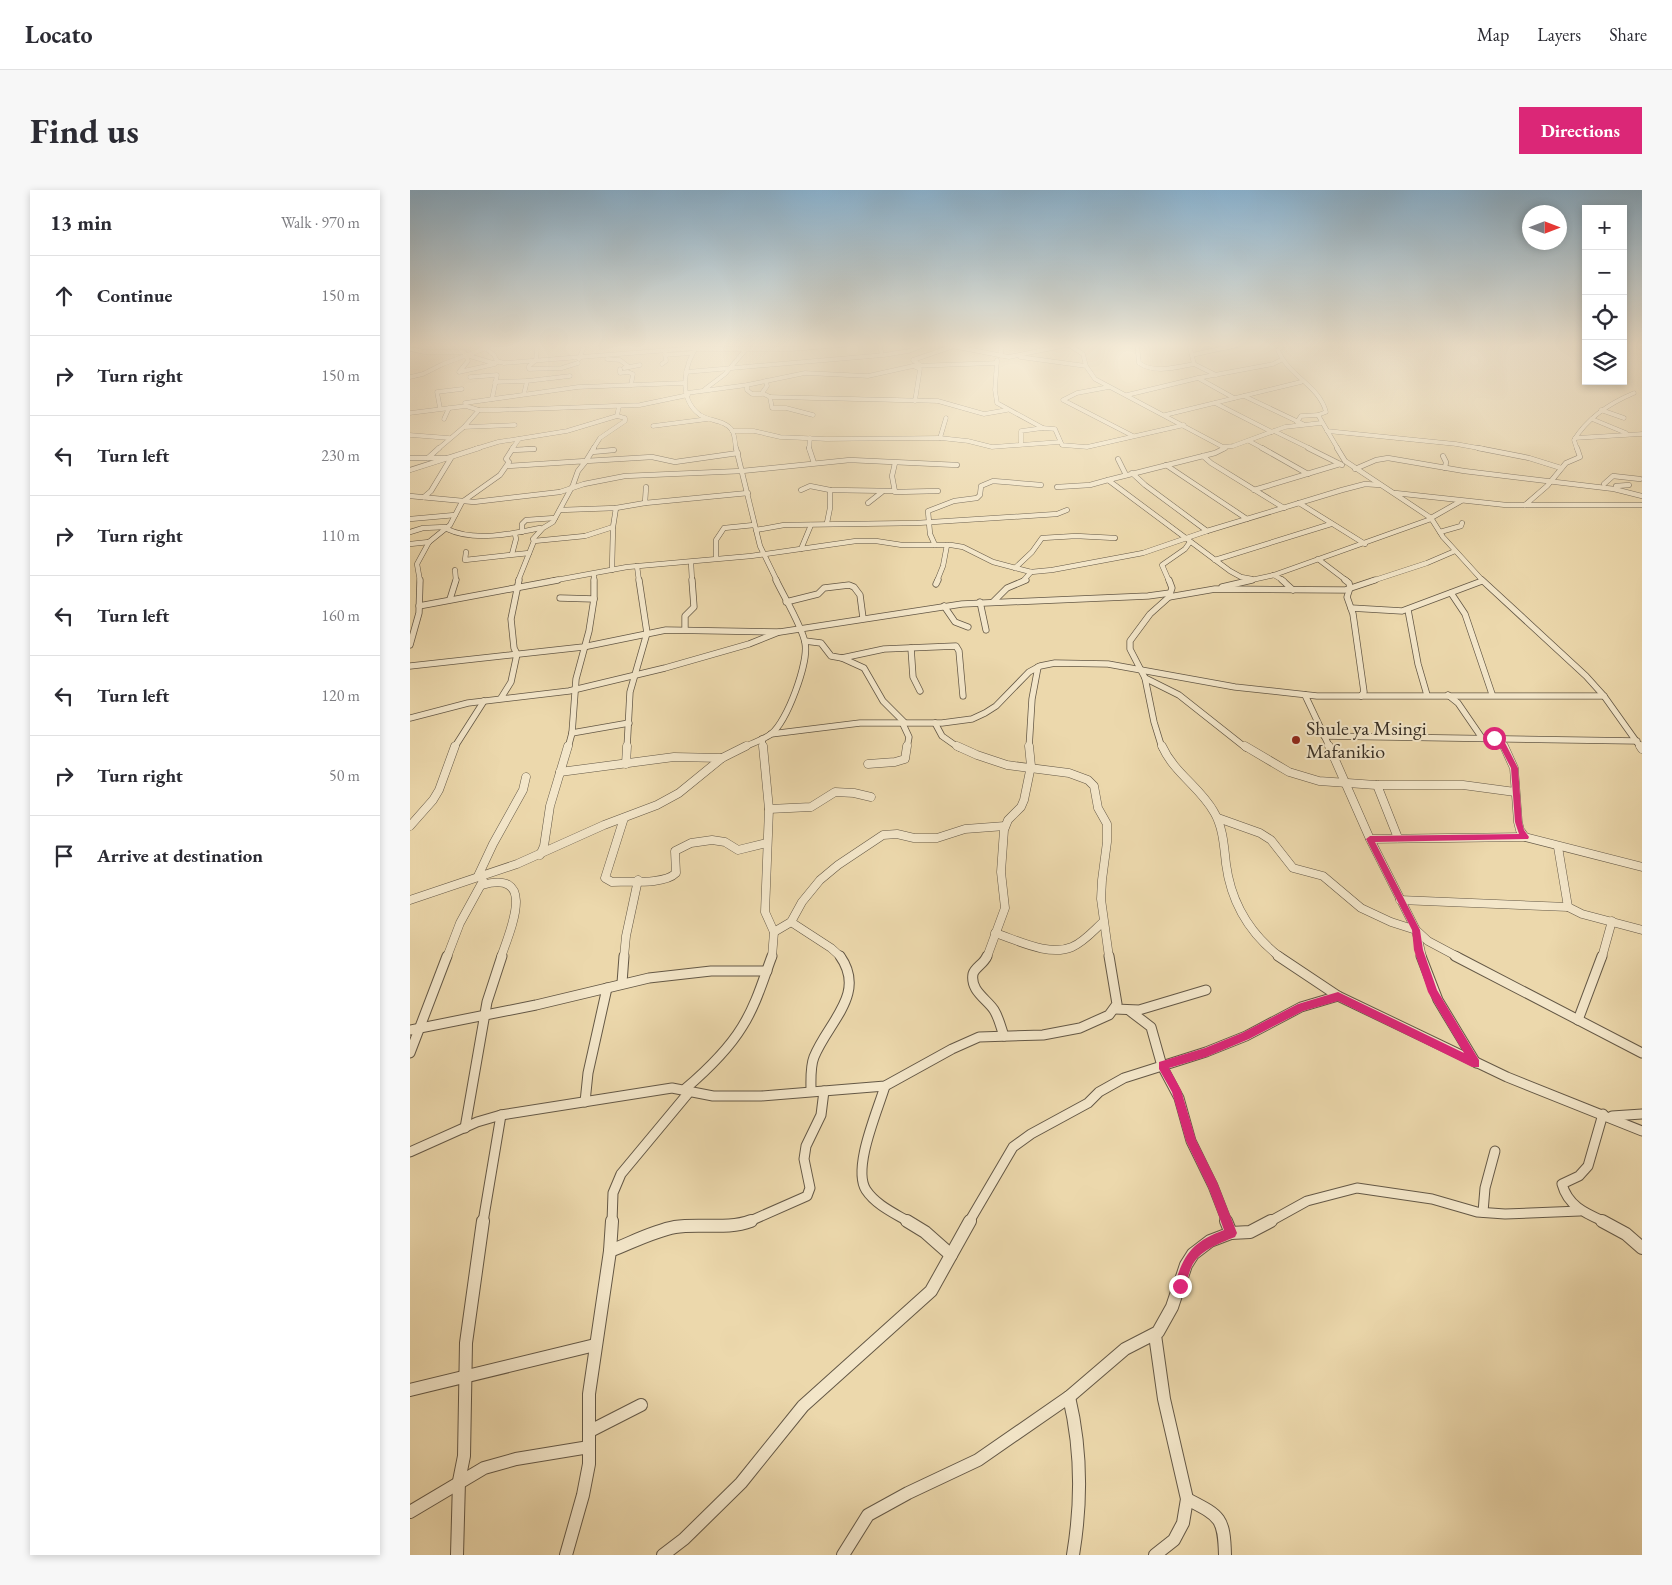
<!DOCTYPE html>
<html lang="en">
<head>
<meta charset="utf-8">
<style>
  :root { --surface:#fff; --page:#f7f7f7; --text:#2b2b33; --muted:#7c7c81; --line:#e1e1e2; --accent:#db2777 }
  body { margin:0; font-family:"EB Garamond",serif; background:var(--page); color:var(--text) }
  .controls { position:absolute; right:15px; top:15px; display:grid; overflow:hidden; border-radius:0px; box-shadow:0 2px 8px #0003 }
  .controls button { width:45px; height:45px; display:grid; place-items:center; padding:0; border:0; border-bottom:1px solid var(--line); background:var(--surface); color:var(--text); font:25px sans-serif }
  .compass { position:absolute; left:1112px; top:15px; width:45px; height:45px; border-radius:50%; background:var(--surface); box-shadow:0 2px 8px #0003; rotate:90deg }
  .stop { position:absolute; width:15px; height:15px; margin:-11px; border:4px solid #db2777; border-radius:50%; background:#fff }
  .stop.end { background:#db2777; border-color:#fff; box-shadow:0 1px 5px #0008 }
  .list { margin:0; padding:0; list-style:none }
  h2 { display:flex; justify-content:space-between; align-items:center; height:65px; margin:0; padding:0 20px; font-size:21px }
  h2 small { font-size:16px; font-weight:400; color:var(--muted) }
  .list li { display:grid; grid-template-columns:32px 1fr auto; gap:15px; align-items:center; box-sizing:border-box; height:80px; padding:0 20px; border-top:1px solid var(--line) }
  .list b { display:block; font-size:19px; white-space:nowrap }
  .list em { font-size:16px; font-style:normal; color:var(--muted) }
  .icon { flex:none; width:28px; height:28px; fill:none; stroke:currentColor; stroke-width:2; stroke-linecap:round; stroke-linejoin:round }
  .map { position:relative; flex:none; width:1232px; height:1365px; overflow:hidden; border-radius:0px }
  header { display:flex; align-items:center; gap:30px; box-sizing:border-box; height:70px; padding:0 25px; background:var(--surface); border-bottom:1px solid var(--line) }
  header strong { font-size:24px }
  nav { display:flex; gap:28px; margin-inline-start:auto; font-size:18px }
  .intro { display:flex; align-items:center; justify-content:space-between; box-sizing:border-box; height:120px; padding:0 30px }
  h1 { margin:0; font-size:35px }
  .button { padding:12px 22px; border-radius:0px; background:var(--accent); color:#fff; font-size:18px; font-weight:700 }
  main { display:flex; gap:30px; padding:0 30px }
  aside { flex:1; background:var(--surface); border-radius:0px; box-shadow:0 2px 8px #0003 }
  .map>svg:first-child { display:block }
  .lines { fill:none; stroke-linecap:round; stroke-linejoin:round }
  .minor-far5-casing { stroke:#645846; stroke-width:4.5 }
  .minor-far4-casing { stroke:#645846; stroke-width:5.5 }
  .minor-far3-casing { stroke:#645846; stroke-width:7 }
  .minor-far2-casing { stroke:#645846; stroke-width:9 }
  .minor-far1-casing { stroke:#645846; stroke-width:11 }
  .minor-casing { stroke:#645846; stroke-width:14 }
  .minor-far5 { stroke:#f3e6c9; stroke-width:4 }
  .minor-far4 { stroke:#f3e6c9; stroke-width:4.5 }
  .minor-far3 { stroke:#f3e6c9; stroke-width:5.5 }
  .minor-far2 { stroke:#f3e6c9; stroke-width:8 }
  .minor-far1 { stroke:#f3e6c9; stroke-width:9 }
  .minor { stroke:#f3e6c9; stroke-width:12 }
  .route { fill:#db2777 }
  .poi-dot { fill:#8f2418; stroke:#f3e6c9; stroke-width:2 }
  .labels { text-anchor:middle; dominant-baseline:central; stroke-width:4; stroke-linejoin:round; paint-order:stroke }
  .poi-label { font-size:20px; fill:#372e24; stroke:#f3e6c9; text-anchor:start }
</style>
</head>
<body>
<header>
<strong>Locato</strong>
<nav><a>Map</a><a>Layers</a><a>Share</a></nav>
</header>
<div class="intro"><h1>Find us</h1><a class="button">Directions</a></div>
<main>
<aside>
<h2>13 min<small>Walk · 970 m</small></h2>
<ul class="list">
<li><svg class="icon" aria-label="ahead" viewBox="0 0 24 24"><path d="M12 20V5M6 11l6-6 6 6"/></svg><div><b>Continue</b></div><em>150 m</em></li>
<li><svg class="icon" aria-label="right" viewBox="0 0 24 24"><path d="M7 20v-9h11M14 6l5 5-5 5"/></svg><div><b>Turn right</b></div><em>150 m</em></li>
<li><svg class="icon" aria-label="left" viewBox="0 0 24 24"><path d="M17 20v-9H6M10 6l-5 5 5 5"/></svg><div><b>Turn left</b></div><em>230 m</em></li>
<li><svg class="icon" aria-label="right" viewBox="0 0 24 24"><path d="M7 20v-9h11M14 6l5 5-5 5"/></svg><div><b>Turn right</b></div><em>110 m</em></li>
<li><svg class="icon" aria-label="left" viewBox="0 0 24 24"><path d="M17 20v-9H6M10 6l-5 5 5 5"/></svg><div><b>Turn left</b></div><em>160 m</em></li>
<li><svg class="icon" aria-label="left" viewBox="0 0 24 24"><path d="M17 20v-9H6M10 6l-5 5 5 5"/></svg><div><b>Turn left</b></div><em>120 m</em></li>
<li><svg class="icon" aria-label="right" viewBox="0 0 24 24"><path d="M7 20v-9h11M14 6l5 5-5 5"/></svg><div><b>Turn right</b></div><em>50 m</em></li>
<li><svg class="icon" aria-label="arrive" viewBox="0 0 24 24"><path d="M6 21V4h12l-3 4 3 4H6"/></svg><div><b>Arrive at destination</b></div></li>
</ul>
</aside>
<div class="map">
<svg width="1232" height="1365" viewBox="0 0 1232 1365">
  <rect width="100%" height="100%" fill="#ecd8ac"/>
  <filter id="stains"><feTurbulence type="fractalNoise" baseFrequency=".004" numOctaves="4"/><feColorMatrix values="0 0 0 0 .2 0 0 0 0 .09 0 0 0 0 .02 0 0 0 .5 -.17"/></filter>
  <radialGradient id="worn" r=".72"><stop offset=".6" stop-color="#630" stop-opacity="0"/><stop offset="1" stop-color="#630" stop-opacity=".3"/></radialGradient>
  <g class="lines">
    <defs>
      <g id="minor-far5">
        <path d="M289 154C274 173 267 208 290 225 299 231 315 230 322 240 325 245 325 254 326 259"/>
        <polyline points="469,154 472,164"/>
        <polyline points="531,154 599,167 662,154"/>
        <polyline points="591,154 591,166"/>
        <path d="M727 154 729 173C745 184 766 177 784 174"/>
        <polyline points="779,154 784,174 806,185"/>
        <path d="M875 154 868 160C878 186 909 195 916 222L908 225 928 259"/>
        <polyline points="898,154 899,156"/>
        <polyline points="659,155 673,164 676,176 685,189 813,257 823,256 875,237 911,233"/>
        <polyline points="75,158 84,165 87,171 94,173 285,158"/>
        <polyline points="127,158 126,170 119,176 119,179 152,178 168,173"/>
        <polyline points="0,159 14,162 54,162 56,165 83,173 89,172"/>
        <polyline points="285,159 383,159 443,154"/>
        <polyline points="56,165 58,171 49,182 85,174"/>
        <polyline points="255,165 282,163"/>
        <polyline points="782,165 832,154"/>
        <polyline points="610,167 676,176"/>
        <polyline points="169,169 175,154"/>
        <polyline points="197,169 210,170 219,177"/>
        <polyline points="587,170 585,200 587,213 633,238"/>
        <polyline points="252,174 256,171 255,161"/>
        <polyline points="510,175 503,170 541,157"/>
        <polyline points="503,176 510,179 505,211"/>
        <polyline points="214,178 230,175"/>
        <polyline points="210,179 210,183 218,182 223,184 221,195"/>
        <polyline points="276,182 474,165 499,161 517,154"/>
        <polyline points="0,187 13,184 33,174 87,154"/>
        <polyline points="60,187 87,185 82,209"/>
        <polyline points="788,188 824,208"/>
        <polyline points="356,191 357,196 352,203 360,207 362,218 376,218 403,225"/>
        <polyline points="85,192 117,191"/>
        <polyline points="337,195 337,200 342,204 352,204"/>
        <polyline points="699,197 667,203 653,210 723,246"/>
        <polyline points="295,199 315,184 337,158"/>
        <polyline points="277,203 337,195 395,183 458,186 503,176 587,173"/>
        <polyline points="114,204 117,191 160,186"/>
        <polyline points="717,205 788,188 863,174 871,170"/>
        <polyline points="834,206 893,234"/>
        <polyline points="360,207 528,211 574,224 597,220"/>
        <polyline points="55,213 168,197 274,193"/>
        <polyline points="805,213 862,242"/>
        <polyline points="30,218 27,202 52,199"/>
        <polyline points="69,220 54,237 105,235"/>
        <polyline points="1191,220 1214,228"/>
        <polyline points="0,223 56,216 69,220 89,220 230,215 278,205"/>
        <polyline points="755,225 891,192"/>
        <polyline points="34,229 39,218"/>
        <polyline points="1182,229 1216,243"/>
        <polyline points="887,232 891,226 908,225"/>
        <polyline points="243,236 298,229"/>
        <polyline points="322,241 344,241 370,247 416,249 530,248 558,251 582,257 650,252"/>
        <polyline points="864,241 901,259"/>
        <polyline points="917,241 1046,254 1074,259"/>
        <polyline points="0,245 39,248"/>
        <polyline points="530,248 536,228"/>
        <polyline points="1165,248 1232,244"/>
        <polyline points="839,251 854,259"/>
        <polyline points="611,254 611,241 633,238 645,239 652,255 677,257 774,235"/>
        <polyline points="28,259 54,237"/>
        <polyline points="65,259 88,252 157,241 207,226 209,216"/>
        <polyline points="102,259 109,249"/>
        <polyline points="115,259 124,259"/>
        <polyline points="183,259 190,248 215,231 215,228 207,226"/>
        <polyline points="399,259 400,248"/>
        <polyline points="812,259 815,258"/>
        <path d="M1167 259 1164 250C1178 227 1200 213 1224 203"/>
      </g>
      <g id="minor-far4">
        <polyline points="326,258 350,356 367,391"/>
        <polyline points="399,258 404,273"/>
        <polyline points="815,258 805,263 698,290 820,381 831,387 842,389"/>
        <polyline points="852,258 898,284"/>
        <polyline points="898,258 932,275"/>
        <polyline points="927,258 935,271 1021,328 1033,347 1073,391"/>
        <polyline points="1068,258 1119,268 1151,278"/>
        <polyline points="102,260 124,259"/>
        <polyline points="182,262 204,260"/>
        <polyline points="793,266 801,273 874,318"/>
        <polyline points="1033,266 1036,272 1035,278"/>
        <polyline points="0,268 41,268 21,301 14,307"/>
        <polyline points="18,268 29,258"/>
        <polyline points="708,269 716,285"/>
        <polyline points="176,271 242,267 265,272 328,263"/>
        <polyline points="176,271 184,258"/>
        <polyline points="485,273 482,286 485,302 528,301"/>
        <polyline points="756,275 837,329"/>
        <polyline points="98,276 176,271 168,281 163,295 143,332 133,338 123,349 124,351 108,391"/>
        <polyline points="945,279 966,270 978,268 1054,281 1204,299 1232,306"/>
        <polyline points="0,280 69,258"/>
        <polyline points="722,283 735,295 797,341"/>
        <polyline points="1194,294 1203,286 1230,289"/>
        <polyline points="1206,296 1219,295"/>
        <polyline points="236,297 235,313 338,303"/>
        <polyline points="647,297 680,295 698,290"/>
        <polyline points="391,300 400,296 420,300 484,301"/>
        <polyline points="844,300 930,274"/>
        <polyline points="985,303 1096,315 1232,315"/>
        <polyline points="0,306 64,312 150,302 174,294 215,286 332,281 440,270 547,275"/>
        <polyline points="458,313 472,302"/>
        <polyline points="889,313 955,354"/>
        <polyline points="1115,315 1137,296 1156,273 1170,267 1167,258"/>
        <polyline points="206,318 235,313"/>
        <polyline points="1021,328 1051,311"/>
        <polyline points="0,329 45,325"/>
        <polyline points="417,333 420,318 420,300"/>
        <path d="M37 339C64 352 102 344 130 338"/>
        <polyline points="346,340 374,335 507,333 647,324 657,320"/>
        <polyline points="0,342 13,338 36,337"/>
        <polyline points="112,342 112,334 116,330 145,328"/>
        <polyline points="1030,342 1051,336 1052,333"/>
        <polyline points="124,351 175,346 203,337 206,318 150,320"/>
        <polyline points="0,354 19,352"/>
        <polyline points="525,355 520,344 518,321 544,311 567,308 570,305 571,296 583,291 631,295"/>
        <polyline points="391,359 401,335"/>
        <polyline points="56,362 55,370 119,363"/>
        <polyline points="102,364 106,349 105,344"/>
        <polyline points="306,368 306,350 314,338 344,335"/>
        <polyline points="908,369 937,391"/>
        <polyline points="805,370 921,334"/>
        <polyline points="281,372 282,391"/>
        <polyline points="227,376 229,391"/>
        <polyline points="605,378 622,362 632,348 666,346 705,348"/>
        <polyline points="45,380 46,391"/>
        <polyline points="202,380 203,337"/>
        <polyline points="184,384 184,391"/>
        <polyline points="864,385 874,391"/>
        <polyline points="10,391 7,374 19,352 40,335 52,312 90,285 99,272 96,269 103,258"/>
        <polyline points="141,391 217,377 341,366 446,351 466,351 492,355 541,355 553,357 583,372 621,382 642,380 733,363 797,341 932,300 955,294 970,295"/>
        <polyline points="527,391 533,376 537,355"/>
        <polyline points="613,391 621,382"/>
        <polyline points="759,391 752,375 775,359 780,352"/>
        <polyline points="837,391 864,385 1021,329"/>
        <polyline points="962,391 1017,373 1045,361"/>
      </g>
      <g id="minor-far3">
        <polyline points="759,390 762,398 759,407 740,424 720,451 720,459 735,488 769,505 836,558"/>
        <polyline points="872,390 883,400"/>
        <polyline points="935,390 939,393 940,398 937,407 943,424 954,502 951,506"/>
        <polyline points="1072,390 1176,486 1194,506 1231,558"/>
        <polyline points="526,394 528,390"/>
        <polyline points="812,397 842,390"/>
        <polyline points="1041,403 1055,424 1082,504"/>
        <polyline points="759,407 805,399 935,400 965,390"/>
        <polyline points="150,408 184,409"/>
        <polyline points="40,409 46,390"/>
        <polyline points="376,412 408,404 414,398 439,395 444,397 450,405 453,428"/>
        <polyline points="570,412 576,440"/>
        <polyline points="583,412 597,398 616,390"/>
        <polyline points="9,416 148,390"/>
        <polyline points="534,416 545,432 558,437"/>
        <polyline points="941,418 992,421 1072,391"/>
        <polyline points="998,420 1008,474 1017,505"/>
        <polyline points="275,439 275,426 284,417 282,390"/>
        <polyline points="395,451 411,453 421,466 432,468 454,478 473,511 494,532"/>
        <polyline points="0,455 9,423 10,390"/>
        <polyline points="501,458 503,487 510,501"/>
        <polyline points="432,468 474,459 546,456 549,461 553,506"/>
        <polyline points="0,476 173,457 256,440 370,442 552,414 738,406 760,403"/>
        <polyline points="735,488 744,532 752,558"/>
        <polyline points="895,505 920,558"/>
        <polyline points="1038,505 1048,513 1072,548"/>
        <polyline points="91,508 101,492 107,464 104,458 101,429 109,390"/>
        <polyline points="0,528 58,513 159,501 255,478 339,454 369,442"/>
        <polyline points="492,532 499,547 497,558"/>
        <polyline points="525,533 532,546 549,558"/>
        <polyline points="162,543 219,533"/>
        <polyline points="361,544 450,533 532,533 562,529 575,523 586,516 619,482 630,476 645,473 698,474 825,497 907,506 1194,506"/>
        <polyline points="914,546 1227,551"/>
        <polyline points="1090,548 1094,558"/>
        <polyline points="352,549 353,558"/>
        <polyline points="44,558 74,511"/>
        <polyline points="158,558 162,543 166,489 179,441 184,409 184,390"/>
        <polyline points="217,558 220,502 237,443 229,390"/>
        <path d="M333 558C342 553 353 550 361 544 377 532 399 472 395 453 393 438 373 405 366 390"/>
        <polyline points="619,558 622,509 628,477"/>
      </g>
      <g id="minor-far2">
        <polyline points="353,556 359,619 355,722 364,742 362,767"/>
        <polyline points="547,556 567,565 597,575 659,583 678,590 684,596 688,618 697,634 697,652 692,690 691,709 699,767"/>
        <path d="M752 556C764 583 790 597 804 622 813 637 814 656 816 674 821 712 839 743 870 767"/>
        <polyline points="835,556 879,582 909,591 966,595 1053,595 1105,602"/>
        <polyline points="919,556 960,649 1006,740 1018,751 1048,767"/>
        <polyline points="1094,556 1104,578 1108,632 1110,640 1115,647 1232,677"/>
        <polyline points="1230,556 1232,559"/>
        <polyline points="216,574 217,556"/>
        <polyline points="458,574 485,572 495,569 497,556"/>
        <polyline points="150,582 264,567 312,568"/>
        <polyline points="967,595 988,648"/>
        <polyline points="359,619 401,617 425,602 444,603 461,607"/>
        <path d="M214 628 195 688 202 692C218 691 254 695 266 683L265 661 281 653 302 650 315 652 328 660 357 653"/>
        <polyline points="808,628 850,643 861,650 883,678 913,686 951,718 981,732 1006,740 1012,767"/>
        <polyline points="0,636 23,610 29,600 45,556"/>
        <polyline points="960,649 1115,647"/>
        <polyline points="1148,657 1158,717 1172,724 1232,740"/>
        <polyline points="130,665 134,656 140,616 158,556"/>
        <polyline points="68,686 83,654 113,600 116,587"/>
        <path d="M72 695C128 679 100 741 91 767"/>
        <polyline points="0,710 107,674 194,635 247,615 269,603 312,568 336,556"/>
        <polyline points="990,710 1158,717"/>
        <polyline points="381,732 421,758 431,767"/>
        <polyline points="364,742 381,732 392,712 410,690 428,675 473,645 487,644 504,648 527,648 555,639 595,636"/>
        <path d="M585 743C607 750 639 767 662 757 674 752 683 741 693 732"/>
        <polyline points="37,767 50,733 73,691"/>
        <polyline points="214,767 216,746 228,690"/>
        <polyline points="577,767 595,718 591,682 594,640 598,630 611,617 614,610 621,576 619,556"/>
        <polyline points="1192,767 1202,731"/>
      </g>
      <g id="minor-far1">
        <path d="M577 766C574 774 565 777 563 784 560 801 577 809 584 820 589 828 591 838 594 846"/>
        <polyline points="868,766 928,806"/>
        <polyline points="1011,766 1028,810 1066,873"/>
        <polyline points="1045,766 1232,863"/>
        <polyline points="212,793 214,766"/>
        <polyline points="705,819 729,820 796,800"/>
        <polyline points="720,821 741,837 752,876 769,908 781,951 803,996 817,1032"/>
        <polyline points="1168,830 1192,766"/>
        <polyline points="0,840 126,815 239,788 301,781 357,781"/>
        <polyline points="0,863 37,766"/>
        <path d="M475 896C468 920 442 978 456 1000 466 1015 484 1023 499 1032"/>
        <path d="M275 899C296 881 318 860 332 837 346 815 353 790 362 766"/>
        <path d="M401 901C401 890 400 877 404 867 418 832 457 804 430 766"/>
        <polyline points="175,912 178,883 197,798"/>
        <path d="M1193 924 1178 976 1169 986 1152 994C1158 1016 1175 1023 1195 1032"/>
        <polyline points="1202,926 1232,924"/>
        <polyline points="55,938 77,812 92,766"/>
        <polyline points="0,962 67,932 91,925 262,898 303,906 351,906 475,896 542,859 569,847 633,845 670,838 699,825 707,814 699,766"/>
        <polyline points="1073,1022 1075,998 1085,961"/>
        <polyline points="73,1032 91,925"/>
        <polyline points="202,1032 203,1003 211,984 280,901"/>
        <polyline points="338,1032 397,1006 400,998 394,969 396,956 411,925 414,901"/>
        <polyline points="559,1032 603,957 621,944 678,913 689,902 714,888 796,862 836,846 891,817 928,806 1097,887 1232,941"/>
        <polyline points="859,1032 897,1011 947,998 1022,1009 1067,1022 1095,1024 1170,1021"/>
      </g>
      <g id="minor">
        <polyline points="497,1031 515,1042 541,1065"/>
        <polyline points="816,1031 821,1043"/>
        <polyline points="1192,1031 1216,1044 1232,1058"/>
        <path d="M200 1061C221 1053 243 1041 265 1037 290 1033 317 1040 341 1031"/>
        <polyline points="745,1145 754,1209 777,1309 773,1333 764,1350 745,1365"/>
        <polyline points="0,1200 185,1155"/>
        <path d="M659 1207C672 1261 672 1311 663 1365"/>
        <polyline points="180,1241 231,1215"/>
        <path d="M777 1309C810 1326 814 1327 815 1365"/>
        <polyline points="0,1322 74,1278 106,1269 179,1257"/>
        <polyline points="47,1365 49,1291 54,1266 56,1153 73,1031"/>
        <polyline points="156,1365 173,1305 179,1274 179,1204 200,1061 202,1031"/>
        <polyline points="253,1365 274,1349 331,1293 393,1216 521,1101 560,1031"/>
        <polyline points="433,1365 458,1325 498,1303 568,1270 659,1207 715,1159 748,1142 762,1117 776,1075 783,1064 800,1051 821,1043 840,1042 861,1031"/>
      </g>
    </defs>
    <use href="#minor-far5" class="minor-far5-casing"/>
    <use href="#minor-far4" class="minor-far4-casing"/>
    <use href="#minor-far3" class="minor-far3-casing"/>
    <use href="#minor-far2" class="minor-far2-casing"/>
    <use href="#minor-far1" class="minor-far1-casing"/>
    <use href="#minor" class="minor-casing"/>
    <use href="#minor-far5" class="minor-far5"/>
    <use href="#minor-far4" class="minor-far4"/>
    <use href="#minor-far3" class="minor-far3"/>
    <use href="#minor-far2" class="minor-far2"/>
    <use href="#minor-far1" class="minor-far1"/>
    <use href="#minor" class="minor"/>
  </g>
  <linearGradient id="sky" x2="0" y2="1"><stop stop-color="#8ab5d4"/><stop offset="0.45" stop-color="#f6edda"/><stop offset="1" stop-color="#f6edda" stop-opacity="0"/></linearGradient>
  <rect width="1232" height="345" fill="url(#sky)"/>
  <path class="route" d="M1084 546 1092 547 1108 578 1112 632 1114 640 1119 647 1118 649 965 652 1010 740 1013 760 1027 800 1069 870V877H1062L928 811 893 821 839 849 796 867 759 878 771 900 786 950 807 992 827 1043 825 1047C808 1054 789 1060 781 1078 778 1085 777 1093 774 1100L770 1102 765 1100 764 1096C774 1064 782 1052 814 1040L799 999 776 951 762 902 749 879V872L795 858 832 843 888 814 928 802 1054 863 1018 802 1004 760 1002 740 956 649 960 646 1109 644 1105 632 1101 578 1087 551 1081 548Z"/>
  <circle class="poi-dot" cx="886" cy="550" r="5"/>
  <g class="labels">
    <g class="poi-label">
      <text x="896" y="538">Shule ya Msingi<tspan x="896" dy="23">Mafanikio</tspan></text>
    </g>
  </g>
  <rect width="100%" height="100%" filter="url(#stains)"/>
  <rect width="100%" height="100%" fill="url(#worn)"/>
</svg>
<div class="controls">
<button>+</button>
<button>−</button>
<button><svg class="icon" aria-label="locate" viewBox="0 0 24 24"><circle cx="12" cy="12" r="6"/><path d="M12 2v4M12 18v4M2 12h4M18 12h4"/></svg></button>
<button><svg class="icon" aria-label="layers" viewBox="0 0 24 24"><path d="M12 4l9 5-9 5-9-5zM3 14l9 5 9-5"/></svg></button>
</div>
<svg class="compass" viewBox="-18 -18 36 36"><path d="M0-13l5 13h-10z" fill="#e53935"/><path d="M0 13l5-13h-10z" fill="#7c7c81"/></svg>
<div class="stop" style="left:1084px;top:548px"></div>
<div class="stop end" style="left:770px;top:1096px"></div>
</div>
</main>
</body>
</html>
